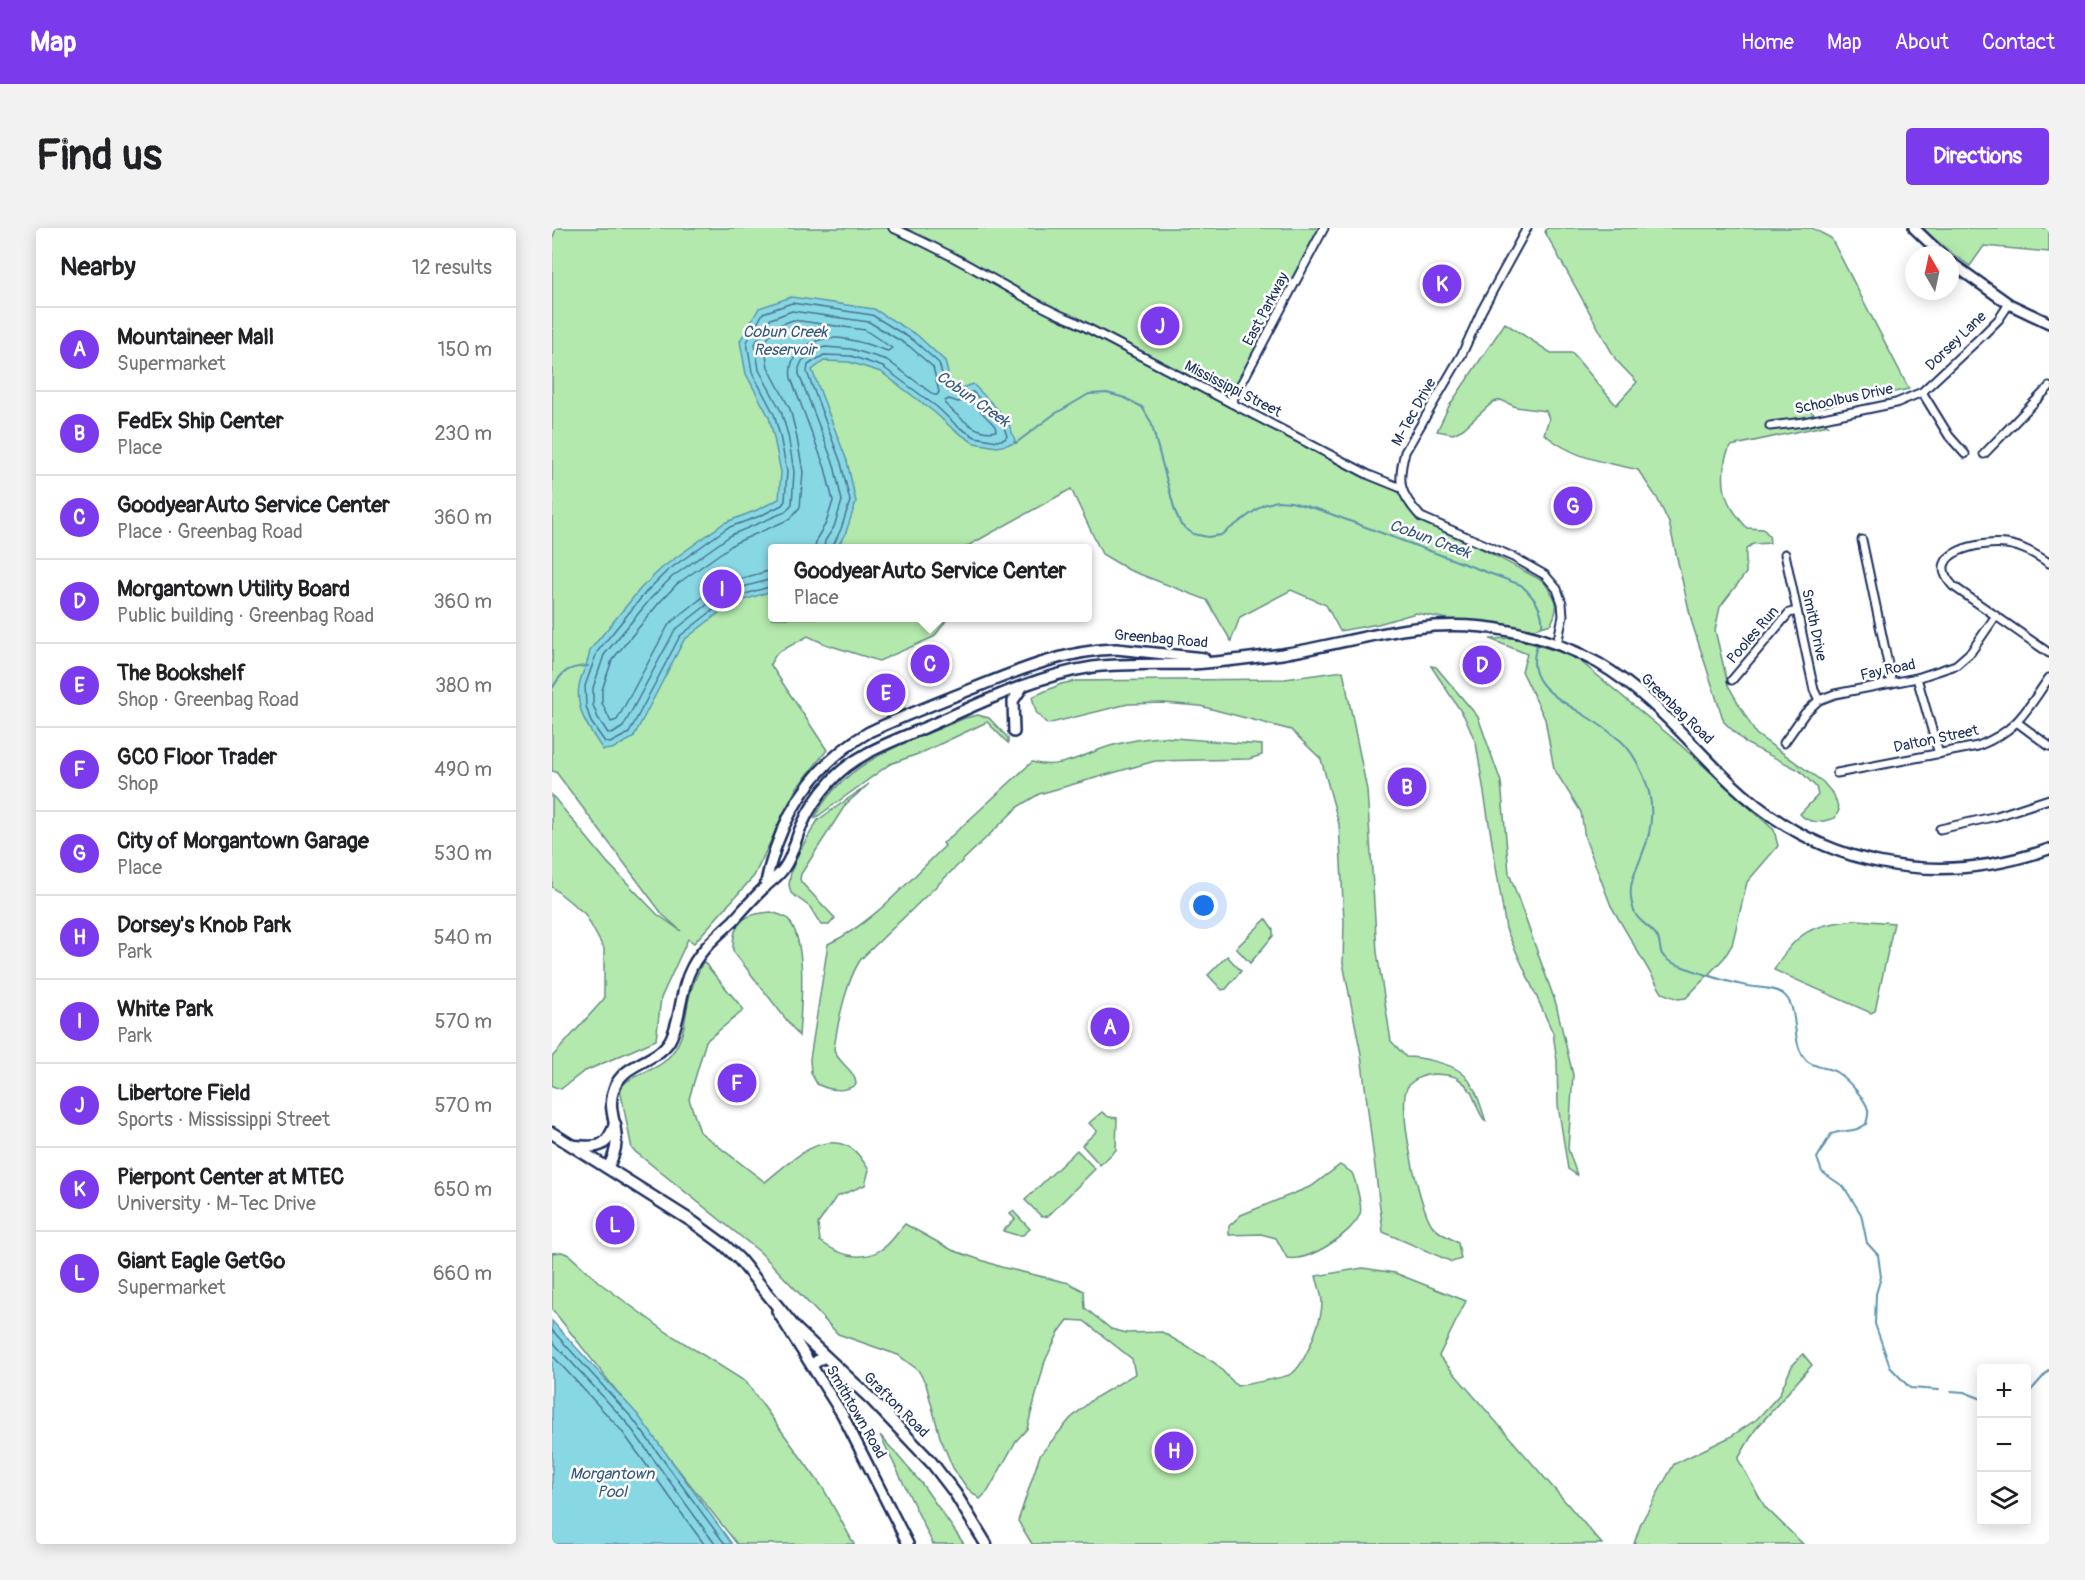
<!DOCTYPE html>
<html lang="en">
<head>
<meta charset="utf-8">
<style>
  :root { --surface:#fff; --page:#f2f2f2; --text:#202124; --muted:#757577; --line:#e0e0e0; --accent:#7c3aed }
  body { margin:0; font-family:Pangolin,sans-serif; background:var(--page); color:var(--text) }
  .controls { position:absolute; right:18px; bottom:18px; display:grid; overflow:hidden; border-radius:6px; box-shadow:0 3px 15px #0003 }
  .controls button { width:54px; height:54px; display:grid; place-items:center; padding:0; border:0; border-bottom:2px solid var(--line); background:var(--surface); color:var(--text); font:30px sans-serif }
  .compass { position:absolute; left:1353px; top:18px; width:54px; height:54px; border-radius:50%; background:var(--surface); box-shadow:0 3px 15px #0003; rotate:351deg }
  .you { position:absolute; left:652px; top:678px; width:21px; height:21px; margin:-15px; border:4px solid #fff; border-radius:50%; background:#1a73e8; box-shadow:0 0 0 9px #1a73e833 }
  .badge { display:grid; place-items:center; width:39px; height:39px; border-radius:50%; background:var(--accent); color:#fff; font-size:20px; font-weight:700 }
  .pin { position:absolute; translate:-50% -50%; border:3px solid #fff; box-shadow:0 2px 6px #0006 }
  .popup { position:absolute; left:216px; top:316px; width:324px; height:78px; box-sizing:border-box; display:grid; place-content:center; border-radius:6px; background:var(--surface); filter:drop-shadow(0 2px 4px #0005); font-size:20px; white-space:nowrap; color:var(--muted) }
  .popup b { font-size:22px; color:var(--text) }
  .popup::after { content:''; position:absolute; left:50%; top:100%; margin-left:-12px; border:12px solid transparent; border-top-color:var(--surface) }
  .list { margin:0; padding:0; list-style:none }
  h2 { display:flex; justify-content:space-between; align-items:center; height:78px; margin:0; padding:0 24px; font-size:26px }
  h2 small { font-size:20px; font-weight:400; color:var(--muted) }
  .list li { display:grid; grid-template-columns:39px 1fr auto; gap:18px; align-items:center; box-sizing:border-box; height:84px; padding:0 24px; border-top:2px solid var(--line) }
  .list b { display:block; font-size:22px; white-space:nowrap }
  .list p { margin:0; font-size:20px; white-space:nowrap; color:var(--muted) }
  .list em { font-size:20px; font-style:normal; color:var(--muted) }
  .icon { flex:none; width:33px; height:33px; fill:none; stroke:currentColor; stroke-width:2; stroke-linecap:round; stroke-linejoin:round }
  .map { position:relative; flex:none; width:1497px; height:1316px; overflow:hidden; border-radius:6px }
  header { display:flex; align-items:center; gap:36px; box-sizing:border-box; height:84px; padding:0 30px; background:var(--accent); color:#fff }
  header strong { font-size:28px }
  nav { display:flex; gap:33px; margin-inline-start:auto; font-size:21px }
  .intro { display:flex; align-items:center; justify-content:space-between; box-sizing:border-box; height:144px; padding:0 36px }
  h1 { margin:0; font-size:42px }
  .button { padding:15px 27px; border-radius:6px; background:var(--accent); color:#fff; font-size:21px; font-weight:700 }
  main { display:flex; gap:36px; padding:0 36px }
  aside { flex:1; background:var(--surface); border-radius:6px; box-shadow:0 3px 15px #0003 }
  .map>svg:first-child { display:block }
  .green { fill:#b3e9ac; stroke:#678c85; stroke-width:1.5 }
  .water { fill:#88d8e4; stroke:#5c94ae; stroke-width:1.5 }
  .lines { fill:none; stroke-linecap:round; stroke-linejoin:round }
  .shore { stroke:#477394; stroke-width:1.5 }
  .stream { stroke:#5c94ae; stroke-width:2 }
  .street-casing { stroke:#1b2f5e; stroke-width:11 }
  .secondary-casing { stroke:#1b2f5e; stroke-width:14 }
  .primary-casing { stroke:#1b2f5e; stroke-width:15 }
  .street { stroke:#fff; stroke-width:7 }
  .secondary { stroke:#fff; stroke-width:9 }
  .primary { stroke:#fff; stroke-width:10 }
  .labels { text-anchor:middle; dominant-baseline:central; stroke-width:5; stroke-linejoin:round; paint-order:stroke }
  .street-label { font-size:15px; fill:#1b2f5e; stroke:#fff }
  .water-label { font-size:16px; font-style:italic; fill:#365980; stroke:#fff }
</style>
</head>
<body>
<header>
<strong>Map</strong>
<nav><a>Home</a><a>Map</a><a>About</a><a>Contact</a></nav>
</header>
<div class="intro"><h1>Find us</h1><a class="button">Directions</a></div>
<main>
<aside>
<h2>Nearby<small>12 results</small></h2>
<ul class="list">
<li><span class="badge">A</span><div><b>Mountaineer Mall</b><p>Supermarket</p></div><em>150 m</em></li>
<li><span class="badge">B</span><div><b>FedEx Ship Center</b><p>Place</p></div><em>230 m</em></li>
<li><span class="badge">C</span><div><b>GoodyearAuto Service Center</b><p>Place · Greenbag Road</p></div><em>360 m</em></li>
<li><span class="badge">D</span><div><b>Morgantown Utility Board</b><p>Public building · Greenbag Road</p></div><em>360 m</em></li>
<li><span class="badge">E</span><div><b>The Bookshelf</b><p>Shop · Greenbag Road</p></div><em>380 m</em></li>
<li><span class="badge">F</span><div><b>GCO Floor Trader</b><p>Shop</p></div><em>490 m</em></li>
<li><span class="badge">G</span><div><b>City of Morgantown Garage</b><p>Place</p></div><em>530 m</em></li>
<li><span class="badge">H</span><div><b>Dorsey's Knob Park</b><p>Park</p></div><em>540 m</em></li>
<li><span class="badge">I</span><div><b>White Park</b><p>Park</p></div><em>570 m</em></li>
<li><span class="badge">J</span><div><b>Libertore Field</b><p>Sports · Mississippi Street</p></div><em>570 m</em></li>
<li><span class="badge">K</span><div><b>Pierpont Center at MTEC</b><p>University · M-Tec Drive</p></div><em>650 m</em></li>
<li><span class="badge">L</span><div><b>Giant Eagle GetGo</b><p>Supermarket</p></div><em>660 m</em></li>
</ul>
</aside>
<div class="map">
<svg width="1497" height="1316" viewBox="0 0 1497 1316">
  <rect width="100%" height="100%" fill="#fff"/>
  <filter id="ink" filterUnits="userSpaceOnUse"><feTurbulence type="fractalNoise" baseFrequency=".0167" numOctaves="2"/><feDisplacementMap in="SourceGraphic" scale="12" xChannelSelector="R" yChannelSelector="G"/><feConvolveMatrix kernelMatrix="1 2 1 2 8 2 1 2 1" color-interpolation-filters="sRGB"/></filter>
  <g filter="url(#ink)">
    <g class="green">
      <path d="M4 0H772L679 175 849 260 861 281 879 294 991 353C1004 370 1009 376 999 396L968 405 864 385 826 396 788 403 774 377 739 362 688 389 679 413 655 372 577 342 550 326 519 261 412 320H220V390H396L382 409 327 433 273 416 256 408 225 425 218 436 275 522 244 561 202 648 142 715 136 711 109 770 104 812 31 844 9 861 0 858V829L52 771V721L33 686 0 659V567L55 634 105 686 129 703 111 687 4 544 0 543V12Z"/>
      <path d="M995 0H1260L1279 10 1357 161 1257 182 1276 197 1179 218C1174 225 1173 231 1172 240 1169 268 1178 280 1195 300L1211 301 1217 307 1218 315 1201 316 1194 321V345L1168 379 1163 402 1176 457 1204 506 1271 554 1282 567 1287 582 1283 590C1270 594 1258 597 1248 586L1266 567 1264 559 1247 542 1195 516 1172 494 1140 395 1117 295 1105 270 1086 242C1049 233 1023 231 992 206L997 191 994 183 964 179 949 172 941 174 911 201 901 206 885 203 897 178 953 95 999 125H1020L1064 177 1085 154 1064 132 993 4Z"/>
      <polygon points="1370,0 1497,0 1497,24 1432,18 1418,38 1398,24"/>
      <polygon points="961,410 1022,428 1123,512 1222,602 1226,618 1195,654 1180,717 1172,730 1134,770 1126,771 1110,765 1059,678 1033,610 1029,584 1002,541 993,491 970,443 975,426 938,411"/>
      <polygon points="879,438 884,439 926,489 949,554 957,645 1004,776 1021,847 1016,921 1025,947 1016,941 1006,877 1005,833 1001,805 954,701 924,515 912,488"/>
      <path d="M791 443 815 562 825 724 839 813 854 829C868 829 897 835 909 844 923 855 929 878 934 894 921 880 926 863 905 850 899 846 890 847 883 846 873 846 860 851 855 860 845 879 867 979 880 997 885 1005 899 1010 906 1015L909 1031 900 1034 831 1004 809 826 791 735 792 693 787 596 769 531 739 502 648 478 611 475 576 476 495 496 484 484 480 469 509 456 523 453 733 451Z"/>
      <path d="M426 487 437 490 456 510V515L435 494 369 525 338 536 262 591C291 532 357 514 413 490Z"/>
      <path d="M610 509 710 517V527L697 531 603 533 487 566 467 578 309 731C295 751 285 796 282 821 285 835 303 841 304 856 294 865 276 862 265 856L259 845 258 831 276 716C322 695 357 652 393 618L391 615 394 613 480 534C507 543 534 525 558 518 576 513 593 510 610 509Z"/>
      <polygon points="317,556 294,576 249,646 248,651 249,654 283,690 277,697 269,697 258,679 239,665 237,657 239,644 248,622 266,592"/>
      <path d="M219 684C224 686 232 687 236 691 256 714 249 778 247 808L181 723C180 694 191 686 219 684Z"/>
      <polygon points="714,691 721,701 721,708 698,735 684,720"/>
      <path d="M1305 692 1342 695 1323 783 1319 785 1222 742C1244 703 1262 696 1305 692Z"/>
      <polygon points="675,728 689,743 674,761 670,762 656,747"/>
      <path d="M151 733 192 782 154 813 137 871 148 904 213 954C234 938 265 904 295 918 305 922 311 933 317 942L313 957 284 969 266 996 268 1013C286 1026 309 1035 330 1021 339 1016 346 1003 353 996L400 1022 449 1039 517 1055 532 1063 533 1080 559 1101 575 1105 610 1104 663 1135 685 1158C695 1156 733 1150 739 1146 753 1138 770 1091 770 1075 770 1066 766 1056 764 1048L811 1040 843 1045 914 1073 887 1128 1050 1316H480L466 1293 488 1227 518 1191 541 1171 583 1146 580 1131 532 1093 516 1092 507 1104 493 1133 475 1201 464 1213 436 1263 428 1271 415 1260 401 1240 388 1209 374 1156 366 1142 346 1127 286 1106 208 1024 80 921 68 861C78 845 101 845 114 832 136 810 131 789 139 763 142 753 147 743 151 733Z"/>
      <polygon points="550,884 557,889 565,890 564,922 548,937 530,917 545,903 537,895"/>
      <polygon points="525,922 543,941 496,988 490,989 473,972"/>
      <path d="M788 937C791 939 797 942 800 945 803 951 811 980 808 986 800 1006 757 1034 735 1030L724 1010 709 1006 677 1007V998L689 987 760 958Z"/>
      <polygon points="461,983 478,1001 471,1007 464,1007 451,1003 463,991 458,986"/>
      <polygon points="10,1024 17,1027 49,1056 116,1105 194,1154 271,1260 302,1316 185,1316 0,1081 0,1025"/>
      <polygon points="1251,1126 1260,1137 1203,1202 1186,1231 1213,1279 1251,1316 1082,1316 1089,1295 1122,1236 1178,1209 1205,1191 1227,1167 1240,1138"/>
      <polygon points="328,1207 370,1256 412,1316 381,1316"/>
    </g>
    <g class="water">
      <path d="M239 69 322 81 365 107 393 133 399 158 407 161 421 156 455 191 464 215 445 219 422 215 402 202 382 184 329 144 297 134 272 133 260 142 295 233 304 274 294 304 285 320H220V363L177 377 132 412 81 510 60 521 51 522C38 502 23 483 27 458 29 445 37 435 38 422L89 360 111 339 172 295 205 282 227 271 229 244 222 210 217 189 194 146 188 113 207 80Z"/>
      <polygon points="0,1093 86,1187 180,1316 0,1316"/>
    </g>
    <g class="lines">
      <g class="shore">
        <path d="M397 171 406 174 418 172 443 198 444 203C425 208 407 189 393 176V173Z"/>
        <path d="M220 342 166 357 117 396 65 492 59 494 50 475V462L60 432 107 375 125 356 183 315 238 291 248 279 251 244 244 205 238 181 216 139 212 117 222 99 241 92 313 102 340 120 336 123C308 114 276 100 250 121 241 129 237 137 239 150L273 240 281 273 274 295 265 310 263 320"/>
        <polyline points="220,351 170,365 123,402 71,499 60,506 56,505 46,490 41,477 41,460 52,427 100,369 120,349 179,307 233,284 240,276 242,244 236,207 229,183 207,142 203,116 216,92 240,83 317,94 357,118 381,139 387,164 385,167 382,167 335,132 299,121 273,119 266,121 250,133 247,140 247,146 282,237 290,273 282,299 273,313 272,320"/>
        <polyline points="220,358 174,372 128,408 77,505 58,515 53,514 39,494 34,478 33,458 45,424 94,364 115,343 175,300 208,288 230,277 233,273 235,243 228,208 222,186 200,144 195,114 211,85 240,75 320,87 361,112 387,135 395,162 406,166 421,164 450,194 455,208 453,211 445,213 423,209 405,198 385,179 331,139 299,128 272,127 256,137 255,144 289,235 298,273 289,301 280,320"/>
        <polyline points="0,1102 81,1191 173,1316"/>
        <polyline points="0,1113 76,1196 163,1316"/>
        <polyline points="0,1127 69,1202 152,1316"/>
      </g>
      <g class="stream">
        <path d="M462 214 464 215 501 187 537 166 555 165 573 170 590 179 599 194 623 283 629 297 641 306 656 309 669 307 711 277 725 273 739 274 768 282 969 357C980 367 992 381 990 398"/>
        <path d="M986 415C970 454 1004 469 1032 487 1044 494 1058 504 1069 513 1079 522 1086 535 1091 547 1103 573 1101 601 1090 627 1082 648 1074 659 1082 683 1085 694 1101 699 1106 710 1110 720 1105 725 1117 733 1122 736 1129 738 1134 740 1155 747 1174 754 1195 758 1206 760 1221 759 1231 766 1249 779 1237 816 1255 833 1263 840 1276 839 1284 844 1294 850 1314 871 1316 882 1317 886 1315 892 1314 896 1303 905 1293 901 1279 906L1265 930 1270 944 1292 959 1309 986 1315 1015 1326 1027 1329 1049 1324 1066 1323 1096 1338 1139 1358 1160 1387 1162"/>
        <path d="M0 461C10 443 16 439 36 438"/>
        <polyline points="1399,1163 1412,1164 1430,1171"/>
        <polyline points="1474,1168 1497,1142"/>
      </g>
      <defs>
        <g id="street">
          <path d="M341 0C371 13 400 28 428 44 460 61 488 80 522 93L817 247 849 260"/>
          <path d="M975 0 930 82 910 126 853 224C845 254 847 265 869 289L961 329 993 347 1005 361 1010 375 1011 388 1005 416"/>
          <polyline points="1370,164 1397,208 1413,226"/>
          <polyline points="679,175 772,0"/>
          <polyline points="1218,198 1252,194 1344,175 1370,164 1430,108 1447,91 1457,76"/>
          <polyline points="1432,226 1497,159"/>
          <polyline points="1310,312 1340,455"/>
          <polyline points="1233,326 1262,462 1267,472"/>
          <path d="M1497 335C1483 326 1470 318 1454 316 1430 313 1369 324 1401 358L1497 425"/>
          <polyline points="1365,450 1387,526"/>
          <polyline points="1180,452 1237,385 1245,383"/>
          <polyline points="1466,495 1497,518"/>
          <polyline points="1232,515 1253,485 1267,472 1283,466 1365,450 1404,437 1419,424 1443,389"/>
          <path d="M1285 545 1426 518C1466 502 1473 484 1497 450"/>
          <polyline points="1388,601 1445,588 1497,571"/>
        </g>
        <g id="secondary">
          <polyline points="1362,0 1390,27"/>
          <polyline points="1398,34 1457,76 1497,95"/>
          <polyline points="462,504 461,473 471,458"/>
          <path d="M213 659C226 593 258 538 317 504 349 489 382 476 415 463 462 444 513 422 564 421L652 430"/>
          <path d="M56 939C76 905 52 888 62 861 71 833 109 835 120 808 130 785 128 761 140 739 150 720 167 706 182 692 192 681 202 669 213 659 219 653 227 648 232 640 241 628 243 612 249 599 256 583 267 566 279 553 303 526 339 514 372 500 427 476 481 448 541 439 574 435 607 437 640 436 670 434 700 430 730 426 774 419 818 406 863 400 926 392 990 404 1046 435 1099 466 1136 514 1179 555 1267 639 1383 661 1497 621"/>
          <polyline points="225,1083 290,1186 356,1316"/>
        </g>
        <g id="primary">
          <polyline points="0,905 141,994 171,1016 187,1031 244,1101 320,1172 380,1235 403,1265 434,1316"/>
          <path d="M23 918C46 920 55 920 63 896"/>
          <polyline points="260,1137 272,1128"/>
        </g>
      </defs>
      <use href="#street" class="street-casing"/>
      <use href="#secondary" class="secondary-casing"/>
      <use href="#primary" class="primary-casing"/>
      <use href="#street" class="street"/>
      <use href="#secondary" class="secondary"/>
      <use href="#primary" class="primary"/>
    </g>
  </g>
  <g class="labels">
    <g class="street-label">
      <text transform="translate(714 81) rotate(-62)">East Parkway</text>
      <text transform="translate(1404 113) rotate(-44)">Dorsey Lane</text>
      <text transform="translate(681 161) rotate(27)">Mississippi Street</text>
      <text transform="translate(1292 171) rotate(-12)">Schoolbus Drive</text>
      <text transform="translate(862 184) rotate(-61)">M-Tec Drive</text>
      <text transform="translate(1262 397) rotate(78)">Smith Drive</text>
      <text transform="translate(1201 407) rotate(-49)">Pooles Run</text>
      <text transform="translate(609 411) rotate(5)">Greenbag Road</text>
      <text transform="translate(1336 442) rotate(-12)">Fay Road</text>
      <text transform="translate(1125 481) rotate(44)">Greenbag Road</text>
      <text transform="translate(1384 511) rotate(-12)">Dalton Street</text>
      <text transform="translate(344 1177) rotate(45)">Grafton Road</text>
      <text transform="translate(304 1184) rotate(60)">Smithtown Road</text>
    </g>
    <g class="water-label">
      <text x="233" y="104">Cobun Creek<tspan x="233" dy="18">Reservoir</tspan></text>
      <text transform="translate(421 171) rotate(35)">Cobun Creek</text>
      <text transform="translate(878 311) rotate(20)">Cobun Creek</text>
      <text x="60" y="1246">Morgantown<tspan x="60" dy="18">Pool</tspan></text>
    </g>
  </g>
</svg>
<div class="controls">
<button>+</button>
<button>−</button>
<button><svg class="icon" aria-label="layers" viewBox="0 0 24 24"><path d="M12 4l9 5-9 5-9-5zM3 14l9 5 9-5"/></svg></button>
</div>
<svg class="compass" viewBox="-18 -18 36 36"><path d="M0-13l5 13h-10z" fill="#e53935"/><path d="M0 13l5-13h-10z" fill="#757577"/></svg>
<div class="you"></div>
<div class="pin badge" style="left:558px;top:799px">A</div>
<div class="pin badge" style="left:855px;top:559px">B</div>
<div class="pin badge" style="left:378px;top:436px">C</div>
<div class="popup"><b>GoodyearAuto Service Center</b>Place</div>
<div class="pin badge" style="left:930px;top:437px">D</div>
<div class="pin badge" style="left:334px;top:465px">E</div>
<div class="pin badge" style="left:185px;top:855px">F</div>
<div class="pin badge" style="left:1021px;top:278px">G</div>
<div class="pin badge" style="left:622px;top:1223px">H</div>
<div class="pin badge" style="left:170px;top:361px">I</div>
<div class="pin badge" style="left:608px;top:98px">J</div>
<div class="pin badge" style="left:890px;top:56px">K</div>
<div class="pin badge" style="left:63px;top:997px">L</div>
</div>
</main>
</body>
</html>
